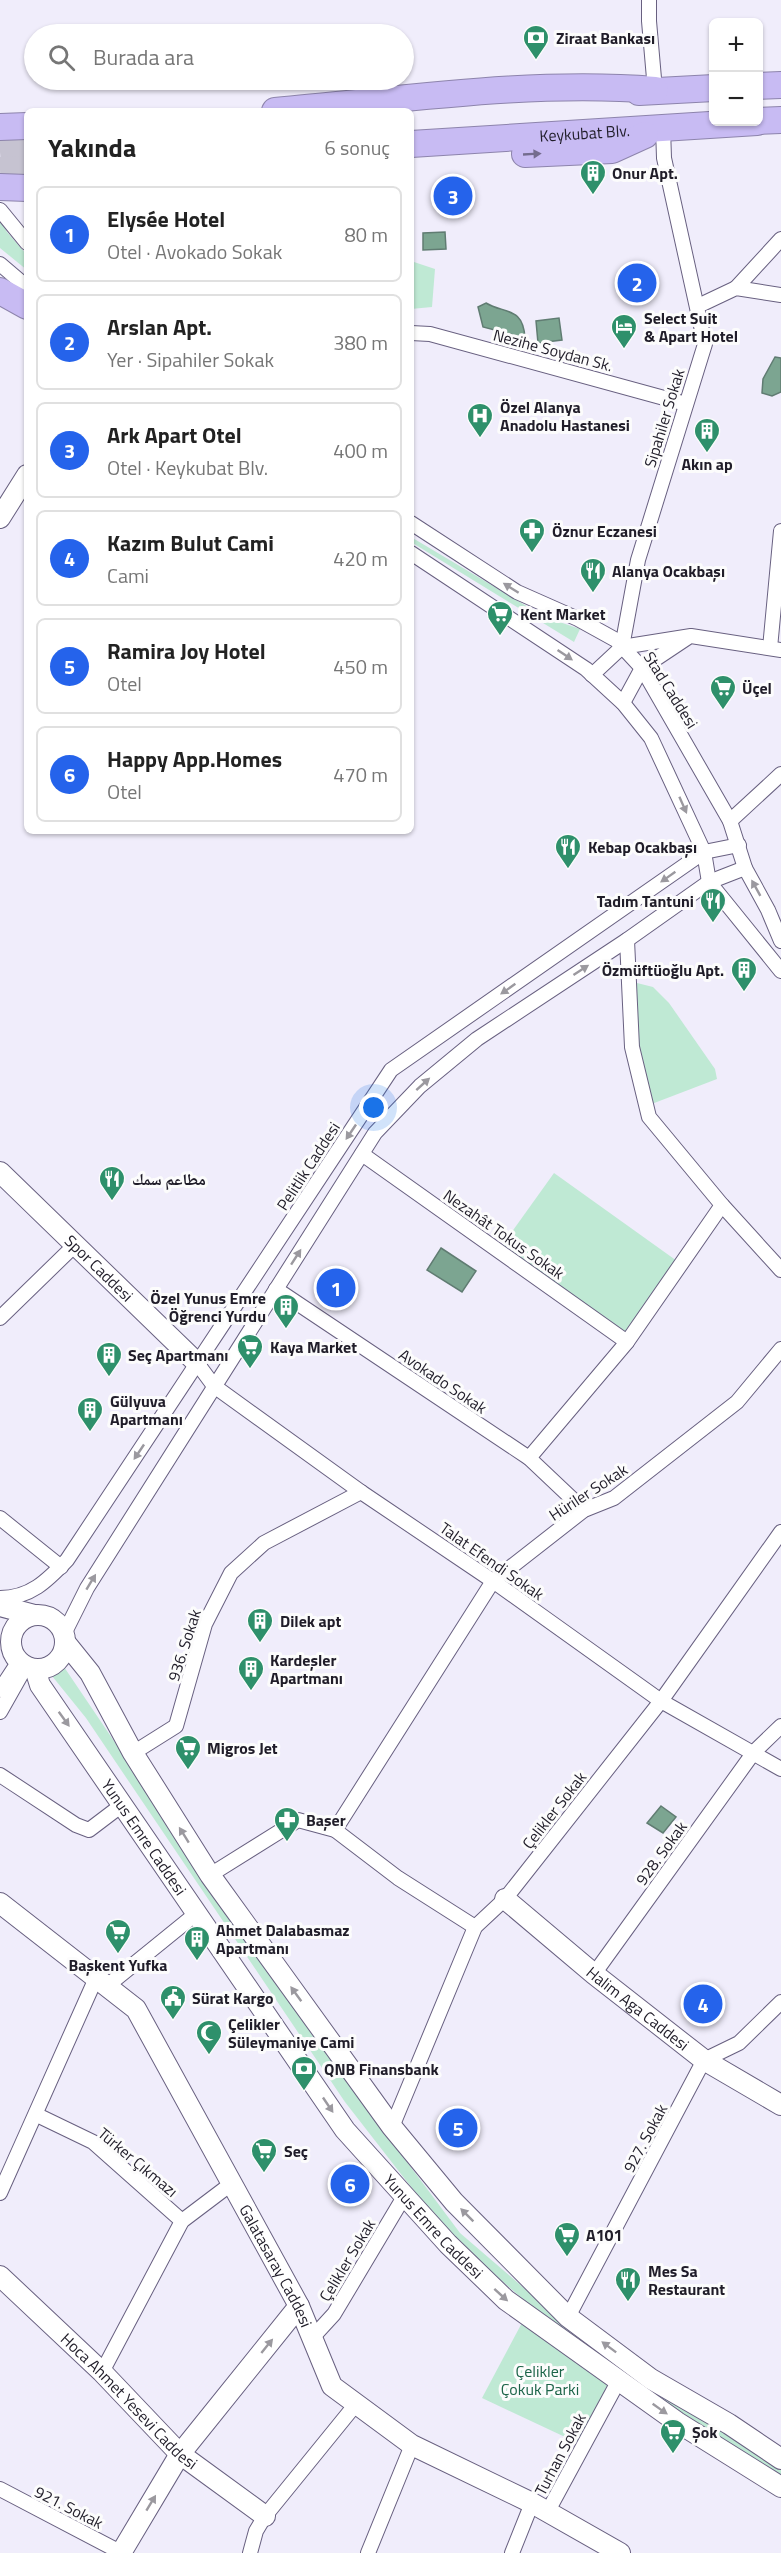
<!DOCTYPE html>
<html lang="tr">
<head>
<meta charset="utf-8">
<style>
  :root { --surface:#fff; --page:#f2f2f2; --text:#222; --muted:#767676; --line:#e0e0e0; --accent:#2563eb }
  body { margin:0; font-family:"Titillium Web","Noto Naskh Arabic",sans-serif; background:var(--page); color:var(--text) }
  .controls { position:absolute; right:18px; top:18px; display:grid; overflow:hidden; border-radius:9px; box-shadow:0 2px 4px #0004 }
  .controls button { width:54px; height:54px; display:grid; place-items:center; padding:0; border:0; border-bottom:2px solid var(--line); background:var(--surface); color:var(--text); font:30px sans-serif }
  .you { position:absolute; left:374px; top:1108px; width:21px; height:21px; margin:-15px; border:4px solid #fff; border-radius:50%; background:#1a73e8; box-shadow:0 0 0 9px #1a73e833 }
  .badge { display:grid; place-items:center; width:39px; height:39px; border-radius:50%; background:var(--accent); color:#fff; font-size:20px; font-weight:700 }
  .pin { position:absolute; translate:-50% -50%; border:3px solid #fff; box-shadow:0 2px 6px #0006 }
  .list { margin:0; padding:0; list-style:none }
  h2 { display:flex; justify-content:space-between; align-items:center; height:78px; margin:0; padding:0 24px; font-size:26px }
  h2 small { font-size:20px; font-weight:400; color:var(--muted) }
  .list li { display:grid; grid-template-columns:39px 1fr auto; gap:18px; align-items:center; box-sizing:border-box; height:96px; margin:0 12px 12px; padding:0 12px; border:2px solid var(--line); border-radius:9px }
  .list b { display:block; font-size:22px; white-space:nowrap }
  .list p { margin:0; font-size:20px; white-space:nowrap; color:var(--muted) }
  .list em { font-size:20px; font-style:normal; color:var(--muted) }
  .icon { flex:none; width:33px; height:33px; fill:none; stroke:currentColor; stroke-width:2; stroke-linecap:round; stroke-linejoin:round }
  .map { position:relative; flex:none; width:781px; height:2553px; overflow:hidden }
  .search { position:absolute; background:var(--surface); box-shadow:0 2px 4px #0004; left:24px; top:24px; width:390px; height:66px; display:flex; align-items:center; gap:15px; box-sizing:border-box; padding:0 21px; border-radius:33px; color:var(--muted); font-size:22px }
  .panel { position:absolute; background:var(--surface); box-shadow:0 2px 4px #0004; left:24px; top:108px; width:390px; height:726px; border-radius:9px }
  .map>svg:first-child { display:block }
  .green { fill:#bfe9d4 }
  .water { fill:#7ca591; stroke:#607c72; stroke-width:1.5 }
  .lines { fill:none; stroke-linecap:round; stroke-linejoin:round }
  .highway-tunnel { stroke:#c6c3d1; stroke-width:26; stroke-dasharray:26 13; stroke-linecap:butt }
  .street-casing { stroke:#686080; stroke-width:16 }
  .secondary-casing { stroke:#686080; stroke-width:22 }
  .highway-casing { stroke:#8d84ac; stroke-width:28 }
  .street { stroke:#fff; stroke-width:14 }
  .secondary { stroke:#fff; stroke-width:20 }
  .highway { stroke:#c8bbf3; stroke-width:26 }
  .oneway { fill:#746c8e }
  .oneway2 { fill:#9b999f }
  .labels { text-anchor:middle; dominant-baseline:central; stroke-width:6; stroke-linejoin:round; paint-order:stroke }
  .poi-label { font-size:16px; font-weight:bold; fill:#201d29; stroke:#fcfcfc; text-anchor:start }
  .street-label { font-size:16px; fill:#201d29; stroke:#fcfcfc }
  .park-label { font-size:16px; fill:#1b6448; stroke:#fcfcfc }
</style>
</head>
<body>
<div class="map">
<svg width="781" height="2553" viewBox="0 0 781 2553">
  <rect width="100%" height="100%" fill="#f0edfb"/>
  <g class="green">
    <polygon points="27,135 27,181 16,182 13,136"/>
    <polygon points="0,219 7,232 27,255 27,270 0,248"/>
    <polygon points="411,261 435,269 432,307 411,309"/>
    <polygon points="411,537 545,617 580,629 574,642 411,542"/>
    <polygon points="633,982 653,987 669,1003 715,1069 717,1079 649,1105 635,1046"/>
    <polygon points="554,1173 677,1261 626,1335 501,1247"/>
    <polygon points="60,1661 313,2036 460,2233 575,2332 781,2468 781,2477 670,2408 526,2302 446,2232 345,2102 86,1718 48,1671"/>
    <polygon points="524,2319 613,2382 580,2444 482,2398"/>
  </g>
  <g class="water">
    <polygon points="445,232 446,249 423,250 423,233"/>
    <path d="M486 303C504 314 523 306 525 338L483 327 478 307Z"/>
    <polygon points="559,318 562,340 538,343 536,321"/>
    <polygon points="775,357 781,358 781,392 772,396 762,393 763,379"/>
    <polygon points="441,1248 476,1271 462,1292 427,1270"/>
    <polygon points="661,1806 676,1817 663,1833 647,1823"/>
  </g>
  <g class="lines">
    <g class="highway-tunnel">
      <polyline points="0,152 27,150"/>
      <polyline points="0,170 27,169"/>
    </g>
    <defs>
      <g id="street">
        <polyline points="649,0 649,21 655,90"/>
        <polyline points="0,210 27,243"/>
        <polyline points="0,264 27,287"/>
        <polyline points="736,288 781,239"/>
        <polyline points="698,306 736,288 781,295"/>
        <polyline points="411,333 430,334 686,404"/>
        <polyline points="411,523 517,592 578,619 616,640 642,668 730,821 745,868 768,910 781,941"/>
        <polyline points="411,553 586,669 623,703 651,738 704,852 709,882 781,971"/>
        <polyline points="622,647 638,560 705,344 664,158 663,128"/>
        <polyline points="770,648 781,531"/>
        <polyline points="592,675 622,647 691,636 781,650"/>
        <polyline points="623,703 642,668 687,638"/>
        <polyline points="730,821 781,774"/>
        <polyline points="627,940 632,1047 649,1117 722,1205 781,1270"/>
        <polyline points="362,1154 627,1342"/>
        <polyline points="276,1289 529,1458 584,1510"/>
        <polyline points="0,1318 75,1245"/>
        <polyline points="197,1363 214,1386 361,1492 493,1581 661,1701 781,1769"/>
        <polyline points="529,1458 627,1342 722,1205"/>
        <polyline points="0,1518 61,1567"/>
        <path d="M0 1598C30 1598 47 1581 67 1560L391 1070 704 852 739 845"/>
        <polyline points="64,1634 87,1588 375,1133 420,1086 477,1039 627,940 709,882 745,868"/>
        <polyline points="0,1690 19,1661"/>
        <polyline points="0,1712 26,1666"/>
        <polyline points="133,1753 176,1726 205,1624 231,1573 264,1543 361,1492"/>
        <polyline points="0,1775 76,1825 89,1830 122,1805"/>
        <polyline points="335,1830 493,1581 584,1510 614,1498 737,1402 781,1349"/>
        <polyline points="210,1875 298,1820 335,1830 398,1878 475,1927"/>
        <polyline points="594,1974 754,1752 781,1726"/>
        <polyline points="107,1986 197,1913"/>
        <polyline points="37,2115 93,2142 182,2221"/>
        <polyline points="392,2127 475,1927 505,1899 661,1701 781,1532"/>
        <polyline points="0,2193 96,1978"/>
        <polyline points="568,2317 704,2060 739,2043 781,2002"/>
        <polyline points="312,2338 334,2314 405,2195"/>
        <polyline points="102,2372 182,2221 231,2184"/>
        <polyline points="0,2489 122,2553"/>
        <polyline points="548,2511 619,2380"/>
        <polyline points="250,2553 256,2531 265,2516 356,2404"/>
        <polyline points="368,2553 412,2445"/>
        <polyline points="512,2553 532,2503"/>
      </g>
      <g id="secondary">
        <polyline points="0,518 27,475"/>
        <path id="s1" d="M0 1172 197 1363"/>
        <polyline points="0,1606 34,1615"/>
        <circle cx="38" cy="1642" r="27"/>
        <polyline points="65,1642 90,1673 133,1753 210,1875 392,2127 454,2202 568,2317 651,2379 729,2424 781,2459"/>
        <path id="s2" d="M35 1669 40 1685 345 2130 448 2244 506 2300 677 2422 781 2487"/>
        <path id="s3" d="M505 1899 594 1974 704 2060 781 2105"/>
        <path id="s4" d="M0 1903 136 2009 299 2306 332 2386 412 2445 532 2503 620 2553"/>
        <path id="s5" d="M0 2276 102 2372 180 2454 265 2516"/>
        <polyline points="121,2553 180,2454 299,2306"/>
      </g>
      <g id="highway">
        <polyline points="758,86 781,85"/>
        <polyline points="639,92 714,88"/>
        <path d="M275 111C401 100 529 80 655 90"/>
        <polyline points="758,121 781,120"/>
        <polyline points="0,127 27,126"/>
        <path id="s6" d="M411 144 757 122"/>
        <polyline points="525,154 612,150 645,135"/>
        <polyline points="0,187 27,188"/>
        <polyline points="0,291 27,306"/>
      </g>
    </defs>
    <use href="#street" class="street-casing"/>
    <use href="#secondary" class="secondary-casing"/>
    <use href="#highway" class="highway-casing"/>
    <use href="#street" class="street"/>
    <use href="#secondary" class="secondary"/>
    <use href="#highway" class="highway"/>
  </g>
  <defs><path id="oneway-solid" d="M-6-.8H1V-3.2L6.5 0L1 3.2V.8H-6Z" transform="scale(1.5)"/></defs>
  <use class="oneway" href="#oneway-solid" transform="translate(532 154) rotate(-3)"/>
  <g class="oneway2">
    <use href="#oneway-solid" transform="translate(511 588) rotate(-148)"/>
    <use href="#oneway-solid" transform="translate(565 655) rotate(34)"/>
    <use href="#oneway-solid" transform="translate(683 805) rotate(66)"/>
    <use href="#oneway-solid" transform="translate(668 877) rotate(145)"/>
    <use href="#oneway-solid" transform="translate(756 888) rotate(-119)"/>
    <use href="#oneway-solid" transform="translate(581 970) rotate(-33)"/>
    <use href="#oneway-solid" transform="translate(508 989) rotate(145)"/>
    <use href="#oneway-solid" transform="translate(423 1084) rotate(-42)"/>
    <use href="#oneway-solid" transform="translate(351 1132) rotate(124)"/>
    <use href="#oneway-solid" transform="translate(296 1257) rotate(-57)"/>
    <use href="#oneway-solid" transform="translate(139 1452) rotate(124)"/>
    <use href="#oneway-solid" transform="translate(91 1582) rotate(-59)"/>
    <use href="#oneway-solid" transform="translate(64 1719) rotate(54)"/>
    <use href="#oneway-solid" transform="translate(184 1835) rotate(-122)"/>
    <use href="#oneway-solid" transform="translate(296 1994) rotate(-126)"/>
    <use href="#oneway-solid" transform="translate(328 2105) rotate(56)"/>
    <use href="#oneway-solid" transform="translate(467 2215) rotate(-135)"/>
    <use href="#oneway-solid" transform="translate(501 2295) rotate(42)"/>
    <use href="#oneway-solid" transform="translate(267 2346) rotate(-51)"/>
    <use href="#oneway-solid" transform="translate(609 2347) rotate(-143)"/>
    <use href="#oneway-solid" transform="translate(660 2409) rotate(35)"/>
    <use href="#oneway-solid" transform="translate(151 2503) rotate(-59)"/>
  </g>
  <defs>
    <symbol id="bank-pin" viewBox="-11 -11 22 30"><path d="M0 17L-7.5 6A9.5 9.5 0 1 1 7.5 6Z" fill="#2e906b" stroke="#fcfcfc"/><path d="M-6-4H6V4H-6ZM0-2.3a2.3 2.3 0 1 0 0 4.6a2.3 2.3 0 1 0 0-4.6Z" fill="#fff"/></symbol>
    <symbol id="building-pin" viewBox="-11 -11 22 30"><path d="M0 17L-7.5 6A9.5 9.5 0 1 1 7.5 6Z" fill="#2e906b" stroke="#fcfcfc"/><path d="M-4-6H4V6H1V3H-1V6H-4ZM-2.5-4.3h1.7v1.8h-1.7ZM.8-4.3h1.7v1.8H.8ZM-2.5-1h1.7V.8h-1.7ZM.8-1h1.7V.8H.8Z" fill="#fff"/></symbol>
    <symbol id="hotel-pin" viewBox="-11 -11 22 30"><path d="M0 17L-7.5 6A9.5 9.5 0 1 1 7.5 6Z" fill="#2e906b" stroke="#fcfcfc"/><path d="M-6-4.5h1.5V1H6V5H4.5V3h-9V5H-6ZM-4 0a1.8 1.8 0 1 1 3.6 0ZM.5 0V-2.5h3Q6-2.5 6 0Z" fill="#fff"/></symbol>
    <symbol id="hospital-pin" viewBox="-11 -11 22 30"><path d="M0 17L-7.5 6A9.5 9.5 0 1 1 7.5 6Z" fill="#2e906b" stroke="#fcfcfc"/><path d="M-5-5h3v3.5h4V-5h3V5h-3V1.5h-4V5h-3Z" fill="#fff"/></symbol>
    <symbol id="pharmacy-pin" viewBox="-11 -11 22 30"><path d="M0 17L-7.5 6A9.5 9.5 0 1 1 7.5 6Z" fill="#2e906b" stroke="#fcfcfc"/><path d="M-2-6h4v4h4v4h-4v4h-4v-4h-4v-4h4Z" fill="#fff"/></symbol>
    <symbol id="restaurant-pin" viewBox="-11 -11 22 30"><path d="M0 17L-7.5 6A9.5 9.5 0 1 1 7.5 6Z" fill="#2e906b" stroke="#fcfcfc"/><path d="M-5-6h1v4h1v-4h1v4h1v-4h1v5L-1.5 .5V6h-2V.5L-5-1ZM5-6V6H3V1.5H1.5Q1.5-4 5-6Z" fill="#fff"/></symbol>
    <symbol id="supermarket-pin" viewBox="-11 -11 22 30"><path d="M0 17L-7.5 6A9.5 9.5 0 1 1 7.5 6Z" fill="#2e906b" stroke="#fcfcfc"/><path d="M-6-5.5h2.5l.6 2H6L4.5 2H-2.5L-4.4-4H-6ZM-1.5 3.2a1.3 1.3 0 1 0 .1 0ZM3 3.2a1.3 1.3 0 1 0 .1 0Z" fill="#fff"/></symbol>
    <symbol id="civic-pin" viewBox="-11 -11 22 30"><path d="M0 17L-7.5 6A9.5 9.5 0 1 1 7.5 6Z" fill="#2e906b" stroke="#fcfcfc"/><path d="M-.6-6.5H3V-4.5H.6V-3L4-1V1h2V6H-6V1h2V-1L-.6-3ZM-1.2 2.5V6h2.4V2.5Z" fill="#fff"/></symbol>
    <symbol id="mosque-pin" viewBox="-11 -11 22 30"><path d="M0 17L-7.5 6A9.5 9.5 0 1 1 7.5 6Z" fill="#2e906b" stroke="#fcfcfc"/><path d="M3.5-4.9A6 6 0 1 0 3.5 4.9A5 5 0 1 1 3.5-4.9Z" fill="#fff"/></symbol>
  </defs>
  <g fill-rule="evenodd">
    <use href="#bank-pin" x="521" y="23" width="30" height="40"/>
    <use href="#building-pin" x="578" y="158" width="30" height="40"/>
    <use href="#hotel-pin" x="609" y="312" width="30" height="40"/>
    <use href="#hospital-pin" x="465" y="401" width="30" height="40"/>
    <use href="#building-pin" x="692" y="416" width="30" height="40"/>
    <use href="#pharmacy-pin" x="517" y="516" width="30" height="40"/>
    <use href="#restaurant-pin" x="578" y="556" width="30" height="40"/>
    <use href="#supermarket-pin" x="485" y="599" width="30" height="40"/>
    <use href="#supermarket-pin" x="708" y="673" width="30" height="40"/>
    <use href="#restaurant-pin" x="553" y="832" width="30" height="40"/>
    <use href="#restaurant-pin" x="698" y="886" width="30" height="40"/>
    <use href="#building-pin" x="729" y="955" width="30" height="40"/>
    <use href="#restaurant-pin" x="97" y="1164" width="30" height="40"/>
    <use href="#building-pin" x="271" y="1292" width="30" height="40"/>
    <use href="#supermarket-pin" x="235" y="1332" width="30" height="40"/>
    <use href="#building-pin" x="94" y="1340" width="30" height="40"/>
    <use href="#building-pin" x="75" y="1395" width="30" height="40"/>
    <use href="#building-pin" x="245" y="1606" width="30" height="40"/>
    <use href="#building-pin" x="236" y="1654" width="30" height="40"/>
    <use href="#supermarket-pin" x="173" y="1733" width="30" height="40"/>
    <use href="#pharmacy-pin" x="272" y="1805" width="30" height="40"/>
    <use href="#supermarket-pin" x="103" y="1917" width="30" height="40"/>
    <use href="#building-pin" x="182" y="1924" width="30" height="40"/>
    <use href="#civic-pin" x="158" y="1983" width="30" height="40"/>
    <use href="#mosque-pin" x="194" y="2018" width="30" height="40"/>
    <use href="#bank-pin" x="289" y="2054" width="30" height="40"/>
    <use href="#supermarket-pin" x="249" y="2136" width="30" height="40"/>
    <use href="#supermarket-pin" x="552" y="2220" width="30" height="40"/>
    <use href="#restaurant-pin" x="613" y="2265" width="30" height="40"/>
    <use href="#supermarket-pin" x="658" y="2417" width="30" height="40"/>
  </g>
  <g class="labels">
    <g class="poi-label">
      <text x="556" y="38">Ziraat Bankası</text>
      <text x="612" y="173">Onur Apt.</text>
      <text x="644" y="318">Select Suit<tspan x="644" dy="18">&amp; Apart Hotel</tspan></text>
      <text x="500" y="407">Özel Alanya<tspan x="500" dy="18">Anadolu Hastanesi</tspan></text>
      <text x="707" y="464" text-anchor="middle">Akın ap</text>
      <text x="552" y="531">Öznur Eczanesi</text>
      <text x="612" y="571">Alanya Ocakbaşı</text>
      <text x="520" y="614">Kent Market</text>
      <text x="742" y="688">Üçel</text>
      <text x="588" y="847">Kebap Ocakbaşı</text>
      <text x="694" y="901" text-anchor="end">Tadım Tantuni</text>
      <text x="724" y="970" text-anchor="end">Özmüftüoğlu Apt.</text>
      <text x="132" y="1179">مطاعم سمك</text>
      <text x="266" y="1298" text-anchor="end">Özel Yunus Emre<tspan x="266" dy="18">Öğrenci Yurdu</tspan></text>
      <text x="270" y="1347">Kaya Market</text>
      <text x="128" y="1355">Seç Apartmanı</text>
      <text x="110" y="1401">Gülyuva<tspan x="110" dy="18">Apartmanı</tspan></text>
      <text x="280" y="1621">Dilek apt</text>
      <text x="270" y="1660">Kardeşler<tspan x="270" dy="18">Apartmanı</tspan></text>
      <text x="207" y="1748">Migros Jet</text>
      <text x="306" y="1820">Başer</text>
      <text x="216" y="1930">Ahmet Dalabasmaz<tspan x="216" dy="18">Apartmanı</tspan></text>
      <text x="118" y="1965" text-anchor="middle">Başkent Yufka</text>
      <text x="192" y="1998">Sürat Kargo</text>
      <text x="228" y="2024">Çelikler<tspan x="228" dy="18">Süleymaniye Cami</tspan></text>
      <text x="324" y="2069">QNB Finansbank</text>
      <text x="284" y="2151">Seç</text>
      <text x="586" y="2235">A101</text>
      <text x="648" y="2271">Mes Sa<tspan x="648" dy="18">Restaurant</tspan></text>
      <text x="692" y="2432">Şok</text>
    </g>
    <g class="street-label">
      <text stroke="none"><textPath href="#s6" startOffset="174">Keykubat Blv.</textPath></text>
      <text transform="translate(553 350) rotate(15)">Nezihe Soydan Sk.</text>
      <text transform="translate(664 418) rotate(-73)">Sipahiler Sokak</text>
      <text transform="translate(671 690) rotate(58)">Stad Caddesi</text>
      <text transform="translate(308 1166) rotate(-57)">Pelitlik Caddesi</text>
      <text transform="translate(504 1234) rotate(35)">Nezahât Tokus Sokak</text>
      <text stroke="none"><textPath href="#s1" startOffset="138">Spor Caddesi</textPath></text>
      <text transform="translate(443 1381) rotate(34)">Avokado Sokak</text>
      <text transform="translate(588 1492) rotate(-33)">Hüriler Sokak</text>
      <text transform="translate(492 1561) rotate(35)">Talat Efendi Sokak</text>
      <text transform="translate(184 1645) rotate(-72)">936. Sokak</text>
      <text transform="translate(554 1810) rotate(-52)">Çelikler Sokak</text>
      <text stroke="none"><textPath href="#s2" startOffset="201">Yunus Emre Caddesi</textPath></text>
      <text transform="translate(661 1853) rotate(-54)">928. Sokak</text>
      <text stroke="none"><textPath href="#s3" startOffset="172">Halim Aga Caddesi</textPath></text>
      <text transform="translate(645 2138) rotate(-62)">927. Sokak</text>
      <text transform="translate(138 2162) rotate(40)">Türker Çıkmazı</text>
      <text stroke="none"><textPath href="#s2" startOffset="687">Yunus Emre Caddesi</textPath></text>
      <text transform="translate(347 2260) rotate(-59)">Çelikler Sokak</text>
      <text stroke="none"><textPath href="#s4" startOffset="465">Galatasaray Caddesi</textPath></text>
      <text stroke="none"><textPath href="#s5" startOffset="180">Hoca Ahmet Yesevi Caddesi</textPath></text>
      <text transform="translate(560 2454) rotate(-62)">Turhan Sokak</text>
      <text transform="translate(69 2507) rotate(27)">921. Sokak</text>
    </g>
    <g class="park-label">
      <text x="540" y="2371">Çelikler<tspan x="540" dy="18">Çokuk Parki</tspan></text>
    </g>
  </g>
</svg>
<div class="controls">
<button>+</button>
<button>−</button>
</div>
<div class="you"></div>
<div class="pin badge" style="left:336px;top:1288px">1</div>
<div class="pin badge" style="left:637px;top:283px">2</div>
<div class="pin badge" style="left:453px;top:196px">3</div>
<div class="pin badge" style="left:703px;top:2004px">4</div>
<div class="pin badge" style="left:458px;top:2128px">5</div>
<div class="pin badge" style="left:350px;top:2184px">6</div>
<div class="search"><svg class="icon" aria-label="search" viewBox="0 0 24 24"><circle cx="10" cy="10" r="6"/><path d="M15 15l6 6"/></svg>Burada ara</div>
<section class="panel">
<h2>Yakında<small>6 sonuç</small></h2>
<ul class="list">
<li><span class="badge">1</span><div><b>Elysée Hotel</b><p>Otel · Avokado Sokak</p></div><em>80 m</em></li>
<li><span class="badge">2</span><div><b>Arslan Apt.</b><p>Yer · Sipahiler Sokak</p></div><em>380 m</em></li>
<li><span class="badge">3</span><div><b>Ark Apart Otel</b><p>Otel · Keykubat Blv.</p></div><em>400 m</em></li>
<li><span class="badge">4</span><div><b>Kazım Bulut Cami</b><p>Cami</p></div><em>420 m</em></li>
<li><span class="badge">5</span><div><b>Ramira Joy Hotel</b><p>Otel</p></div><em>450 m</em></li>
<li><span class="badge">6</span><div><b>Happy App.Homes</b><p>Otel</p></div><em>470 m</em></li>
</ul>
</section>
</div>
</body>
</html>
